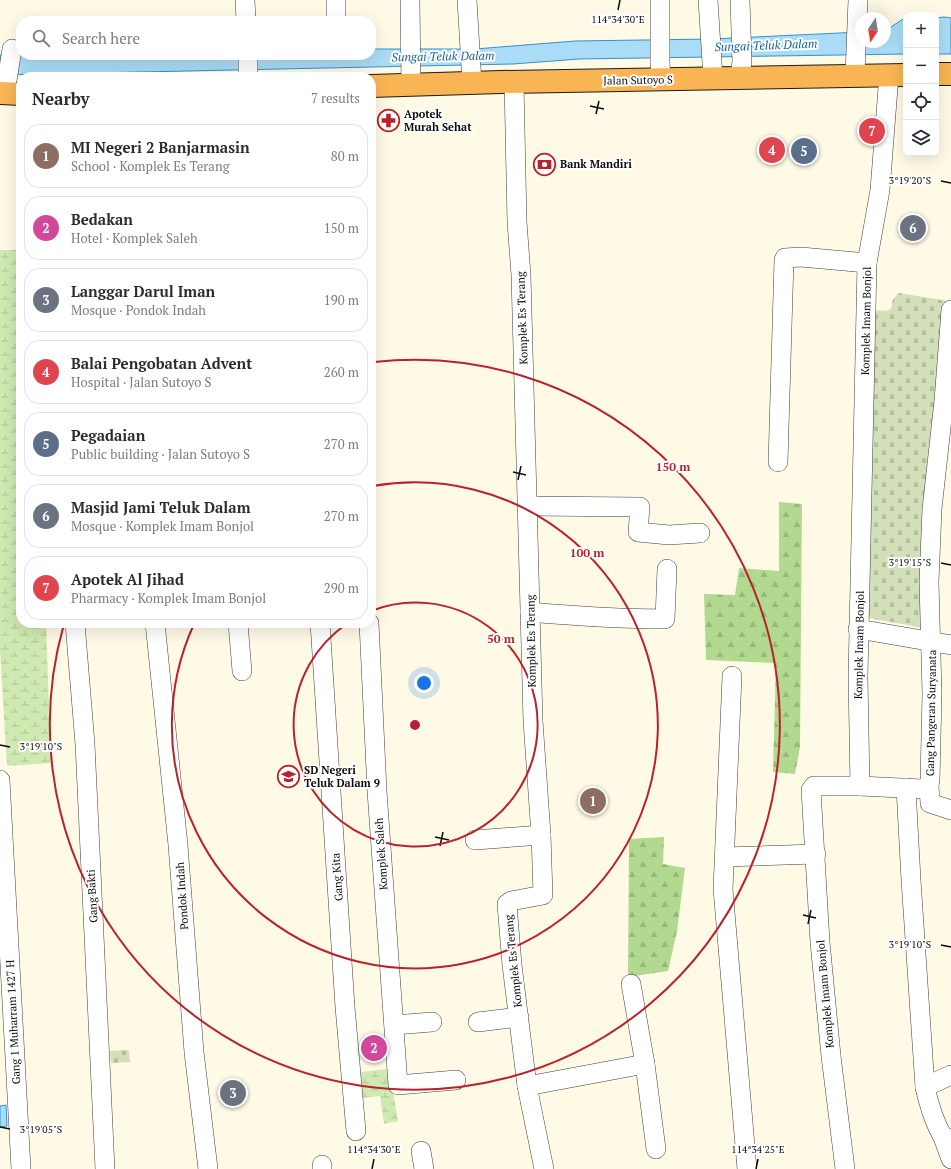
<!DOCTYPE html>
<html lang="en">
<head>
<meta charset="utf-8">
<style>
  :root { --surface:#fff; --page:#f7f7f7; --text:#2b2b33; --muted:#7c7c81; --line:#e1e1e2; --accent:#db2777 }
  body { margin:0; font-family:"PT Serif",serif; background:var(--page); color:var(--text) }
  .controls { position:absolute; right:12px; top:12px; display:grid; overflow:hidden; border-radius:8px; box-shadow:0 4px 16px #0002 }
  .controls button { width:36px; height:36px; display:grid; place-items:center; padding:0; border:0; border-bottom:1px solid var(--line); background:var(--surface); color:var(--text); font:20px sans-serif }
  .compass { position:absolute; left:855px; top:12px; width:36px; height:36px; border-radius:50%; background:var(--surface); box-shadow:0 4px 16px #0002; rotate:192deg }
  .you { position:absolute; left:424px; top:683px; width:14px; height:14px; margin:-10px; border:3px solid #fff; border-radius:50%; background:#1a73e8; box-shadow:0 0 0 6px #1a73e833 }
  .badge { display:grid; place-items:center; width:26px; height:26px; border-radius:50%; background:var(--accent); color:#fff; font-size:13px; font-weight:700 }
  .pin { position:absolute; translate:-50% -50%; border:2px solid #fff; box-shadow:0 1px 4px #0006 }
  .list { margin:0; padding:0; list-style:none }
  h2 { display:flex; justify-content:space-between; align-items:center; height:52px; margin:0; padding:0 16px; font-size:17px }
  h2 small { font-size:13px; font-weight:400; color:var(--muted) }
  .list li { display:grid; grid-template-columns:26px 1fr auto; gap:12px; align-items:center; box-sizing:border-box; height:64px; margin:0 8px 8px; padding:0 8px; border:1px solid var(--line); border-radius:16px }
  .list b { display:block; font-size:15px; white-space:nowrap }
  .list p { margin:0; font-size:13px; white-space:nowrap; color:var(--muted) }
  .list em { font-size:13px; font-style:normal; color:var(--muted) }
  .icon { flex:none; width:22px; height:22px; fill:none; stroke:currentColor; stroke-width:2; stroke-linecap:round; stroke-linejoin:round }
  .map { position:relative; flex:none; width:951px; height:1169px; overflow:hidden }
  .search { position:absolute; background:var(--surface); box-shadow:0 4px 16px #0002; left:16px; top:16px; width:360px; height:44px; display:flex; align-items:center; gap:10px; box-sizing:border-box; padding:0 14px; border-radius:16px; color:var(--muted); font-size:15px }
  .panel { position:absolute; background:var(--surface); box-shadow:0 4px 16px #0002; left:16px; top:72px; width:360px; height:556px; border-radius:16px }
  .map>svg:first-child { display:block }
  .forest { fill:url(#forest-firs) }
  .wetland { fill:url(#wetland-marsh) }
  .cemetery { fill:url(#cemetery-stones) }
  .water { fill:#abdcf7; stroke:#3192cf }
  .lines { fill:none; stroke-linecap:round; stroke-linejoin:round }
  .minor-casing { stroke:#3d3d3d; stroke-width:20 }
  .trunk-casing { stroke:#1b1b1b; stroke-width:24 }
  .minor { stroke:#fff; stroke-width:19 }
  .trunk { stroke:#f9b453; stroke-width:22 }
  .ticks { fill:none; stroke:#0a0a0a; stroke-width:1.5 }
  .ring { fill:none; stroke:#ba212b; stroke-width:2 }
  .labels { text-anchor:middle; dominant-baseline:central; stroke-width:4; stroke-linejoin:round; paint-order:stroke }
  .street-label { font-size:11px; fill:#0a0a0a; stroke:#fff }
  .poi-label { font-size:11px; font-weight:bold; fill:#0a0a0a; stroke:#fff; text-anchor:start }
  .water-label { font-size:12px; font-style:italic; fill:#13629c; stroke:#fff }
  .ticks-label { font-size:10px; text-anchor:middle; fill:#0a0a0a; stroke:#fff; stroke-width:4; stroke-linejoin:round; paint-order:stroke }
  .centre { fill:#ba212b; stroke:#fff; stroke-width:2 }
  .ring-label { font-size:12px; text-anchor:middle; font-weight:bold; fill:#ba212b; stroke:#fff; stroke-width:4; stroke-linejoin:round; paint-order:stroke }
</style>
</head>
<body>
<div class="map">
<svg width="951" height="1169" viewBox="0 0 951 1169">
  <defs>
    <pattern id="forest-firs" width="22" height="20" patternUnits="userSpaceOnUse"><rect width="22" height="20" fill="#b2d990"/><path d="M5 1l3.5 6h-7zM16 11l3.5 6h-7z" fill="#98b97b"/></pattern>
    <pattern id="wetland-marsh" width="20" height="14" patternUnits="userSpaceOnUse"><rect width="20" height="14" fill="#cfe9b1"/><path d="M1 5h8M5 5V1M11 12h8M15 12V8" fill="none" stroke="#b0c697"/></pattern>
    <pattern id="cemetery-stones" width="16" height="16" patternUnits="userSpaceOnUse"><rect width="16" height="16" fill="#d3dfb9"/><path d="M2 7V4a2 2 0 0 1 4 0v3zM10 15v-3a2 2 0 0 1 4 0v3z" fill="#b4be9e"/></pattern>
  </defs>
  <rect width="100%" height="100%" fill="#fffae6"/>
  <g class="forest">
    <polygon points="779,502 802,504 800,747 795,774 773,772 776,663 706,660 704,594 735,595 739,568 779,571"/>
    <polygon points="664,837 663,864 685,868 677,931 668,971 628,977 629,839"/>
  </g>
  <g class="wetland">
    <polygon points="0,250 21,250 21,623 46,623 51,763 7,766 0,650"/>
    <polygon points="389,1069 398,1121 384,1124 380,1096 354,1099 352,1073"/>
  </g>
  <g class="cemetery">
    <polygon points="899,293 948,301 927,523 924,628 863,617 874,310 886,311 891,309 893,299"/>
    <polygon points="129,1050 130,1062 111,1063 110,1051"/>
  </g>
  <g class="water">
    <polygon points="944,17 951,18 951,54 936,54 936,18"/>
    <polygon points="903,19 906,19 906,54 579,59 513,64 0,75 0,55 371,55 371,49 475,49 575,41 712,39 861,32 861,42 885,42 885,31"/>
    <polygon points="6,1105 7,1126 0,1127 0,1106"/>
  </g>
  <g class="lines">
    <defs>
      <g id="minor">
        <polyline points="245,0 246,21"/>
        <polyline points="336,0 336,21"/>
        <polyline points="410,0 411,85"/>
        <polyline points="467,0 472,83"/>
        <polyline points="660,0 660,63 661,79"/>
        <polyline points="708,0 713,78"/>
        <polyline points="248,55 248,77"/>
        <polyline points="855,75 858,0"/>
        <polyline points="740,77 742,61 740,0"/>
        <polyline points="514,83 517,222 521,275 533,721 541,835 543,895 511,901 507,904 512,965 527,1086 544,1169"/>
        <polyline points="5,93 12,49"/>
        <polyline points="778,462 784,260 785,258 801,257 867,263"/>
        <polyline points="528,506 640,507 638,532 669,535 700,533"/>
        <path d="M530 612C575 616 620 619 665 619L667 569"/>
        <polyline points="75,623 85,744 105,1169"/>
        <polyline points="155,623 178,845 194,1052 208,1169"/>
        <polyline points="238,623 242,671"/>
        <polyline points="320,623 345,1007 356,1131"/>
        <polyline points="369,623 377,791 398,1085 456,1080"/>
        <polyline points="858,629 951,645"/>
        <polyline points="732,676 723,889 747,1169"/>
        <polyline points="0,780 21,1169"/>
        <polyline points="929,785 930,803 951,810"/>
        <polyline points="860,786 858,677 867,263 880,190 889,75"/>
        <path d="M906 788 911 880 925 1087C929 1105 934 1122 943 1137L951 1139"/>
        <polyline points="475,840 541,835"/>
        <polyline points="725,857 816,854"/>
        <polyline points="631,984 645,1064 656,1149"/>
        <polyline points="478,1022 519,1017"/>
        <polyline points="394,1025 432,1022"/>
        <polyline points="527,1086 645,1064"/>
        <polyline points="925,1087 951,1075"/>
        <polyline points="943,1137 951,1159"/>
        <polyline points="421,1151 424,1169"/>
        <polyline points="322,1165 322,1169"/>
        <polyline points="845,1169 831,1056 820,942 811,790 814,786 860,786 922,789 927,788 930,781 932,694 929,582 932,509 944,401 951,310"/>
      </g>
      <g id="trunk">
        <polyline points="936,74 951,74"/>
        <polyline points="371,86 501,82 906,75"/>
        <polyline points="0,93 21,94"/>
      </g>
    </defs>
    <use href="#minor" class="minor-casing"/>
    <use href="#trunk" class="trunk-casing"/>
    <use href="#minor" class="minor"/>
    <use href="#trunk" class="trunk"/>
  </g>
  <path class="ticks" d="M618 10 620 0M590 106 604 109M596 114 599 101M941 181 951 183M513 472 526 475M518 480 521 466M941 563 951 565M0 745 10 747M435 837 449 840M440 846 443 832M803 915 816 918M808 924 811 910M941 945 951 947M0 1127 10 1129M372 1169 374 1159M756 1169 758 1159"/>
  <g class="ring">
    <path d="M371 611A122 122 0 1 1 348 623"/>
    <path d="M373 486A243 243 0 1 1 194 624"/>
    <path d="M374 362A365 365 0 1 1 64 624"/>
  </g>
  <defs>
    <symbol id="pharmacy-ring" viewBox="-11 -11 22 22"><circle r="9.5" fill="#fff" stroke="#ba212b" stroke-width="1.5"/><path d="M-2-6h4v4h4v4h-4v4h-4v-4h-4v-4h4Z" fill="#ba212b"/></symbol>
    <symbol id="bank-ring" viewBox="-11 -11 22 22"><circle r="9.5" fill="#fff" stroke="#ba212b" stroke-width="1.5"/><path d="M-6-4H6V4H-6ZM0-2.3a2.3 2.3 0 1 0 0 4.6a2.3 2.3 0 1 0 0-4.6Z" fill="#ba212b"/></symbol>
    <symbol id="school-ring" viewBox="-11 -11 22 22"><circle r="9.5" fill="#fff" stroke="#ba212b" stroke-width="1.5"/><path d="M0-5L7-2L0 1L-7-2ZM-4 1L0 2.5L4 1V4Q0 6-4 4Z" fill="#ba212b"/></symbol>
  </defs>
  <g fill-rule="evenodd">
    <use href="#pharmacy-ring" x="376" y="108" width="25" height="25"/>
    <use href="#bank-ring" x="532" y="152" width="25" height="25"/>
    <use href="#school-ring" x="276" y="764" width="25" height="25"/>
  </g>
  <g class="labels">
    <g class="street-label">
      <text transform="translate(638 80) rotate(-1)">Jalan Sutoyo S</text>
      <text transform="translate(522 318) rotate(-92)">Komplek Es Terang</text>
      <text transform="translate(866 321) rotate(-89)">Komplek Imam Bonjol</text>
      <text transform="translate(531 641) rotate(-91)">Komplek Es Terang</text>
      <text transform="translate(859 645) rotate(-89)">Komplek Imam Bonjol</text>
      <text transform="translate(931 713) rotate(-89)">Gang Pangeran Suryanata</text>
      <text transform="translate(381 854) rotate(-94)">Komplek Saleh</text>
      <text transform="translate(337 877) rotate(-94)">Gang Kita</text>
      <text transform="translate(92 896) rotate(-93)">Gang Bakti</text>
      <text transform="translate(182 896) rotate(-94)">Pondok Indah</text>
      <text transform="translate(513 961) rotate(-96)">Komplek Es Terang</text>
      <text transform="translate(825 994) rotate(-95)">Komplek Imam Bonjol</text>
      <text transform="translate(13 1022) rotate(-93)">Gang 1 Muharram 1427 H</text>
    </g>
    <g class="poi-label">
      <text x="404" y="114">Apotek<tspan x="404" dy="13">Murah Sehat</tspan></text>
      <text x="560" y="164">Bank Mandiri</text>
      <text x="304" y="770">SD Negeri<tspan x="304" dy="13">Teluk Dalam 9</tspan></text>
    </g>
    <g class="water-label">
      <text transform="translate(766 45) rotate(-2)">Sungai Teluk Dalam</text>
      <text transform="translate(443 56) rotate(-1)">Sungai Teluk Dalam</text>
    </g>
  </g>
  <g class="ticks-label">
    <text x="618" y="23">114°34'30"E</text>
    <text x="910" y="184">3°19'20"S</text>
    <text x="910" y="566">3°19'15"S</text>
    <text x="41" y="750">3°19'10"S</text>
    <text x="910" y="948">3°19'10"S</text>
    <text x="41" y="1133">3°19'05"S</text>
    <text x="374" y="1153">114°34'30"E</text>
    <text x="758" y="1153">114°34'25"E</text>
  </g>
  <circle cx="415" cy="725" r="6" class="centre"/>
  <g class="ring-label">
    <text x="673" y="471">150 m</text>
    <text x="587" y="557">100 m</text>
    <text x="501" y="643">50 m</text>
  </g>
</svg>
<div class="controls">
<button>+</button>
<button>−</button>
<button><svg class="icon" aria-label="locate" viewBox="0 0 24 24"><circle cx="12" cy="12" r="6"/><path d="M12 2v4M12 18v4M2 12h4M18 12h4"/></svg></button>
<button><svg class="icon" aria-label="layers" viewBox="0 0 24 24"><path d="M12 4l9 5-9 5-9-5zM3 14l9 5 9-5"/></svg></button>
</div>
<svg class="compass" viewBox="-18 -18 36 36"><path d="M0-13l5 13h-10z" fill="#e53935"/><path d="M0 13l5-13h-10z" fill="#7c7c81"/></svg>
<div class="you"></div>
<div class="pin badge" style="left:593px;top:801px;background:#8d6e63">1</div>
<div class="pin badge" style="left:374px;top:1048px;background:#d1479c">2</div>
<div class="pin badge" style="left:233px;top:1093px;background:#6b7280">3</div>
<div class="pin badge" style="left:772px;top:150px;background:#e0444e">4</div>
<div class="pin badge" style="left:804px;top:151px;background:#5c6f8a">5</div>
<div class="pin badge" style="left:913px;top:228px;background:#6b7280">6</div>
<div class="pin badge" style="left:872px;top:131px;background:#e0444e">7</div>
<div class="search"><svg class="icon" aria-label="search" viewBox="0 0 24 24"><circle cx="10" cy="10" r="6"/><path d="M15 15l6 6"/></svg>Search here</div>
<section class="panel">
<h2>Nearby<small>7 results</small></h2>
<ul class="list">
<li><span class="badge" style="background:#8d6e63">1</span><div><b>MI Negeri 2 Banjarmasin</b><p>School · Komplek Es Terang</p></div><em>80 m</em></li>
<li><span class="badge" style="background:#d1479c">2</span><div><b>Bedakan</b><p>Hotel · Komplek Saleh</p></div><em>150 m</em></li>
<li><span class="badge" style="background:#6b7280">3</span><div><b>Langgar Darul Iman</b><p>Mosque · Pondok Indah</p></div><em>190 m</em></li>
<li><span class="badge" style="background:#e0444e">4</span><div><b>Balai Pengobatan Advent</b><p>Hospital · Jalan Sutoyo S</p></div><em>260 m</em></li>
<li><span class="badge" style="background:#5c6f8a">5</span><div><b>Pegadaian</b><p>Public building · Jalan Sutoyo S</p></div><em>270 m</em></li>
<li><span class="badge" style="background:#6b7280">6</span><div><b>Masjid Jami Teluk Dalam</b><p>Mosque · Komplek Imam Bonjol</p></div><em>270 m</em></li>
<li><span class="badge" style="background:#e0444e">7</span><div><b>Apotek Al Jihad</b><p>Pharmacy · Komplek Imam Bonjol</p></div><em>290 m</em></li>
</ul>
</section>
</div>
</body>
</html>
